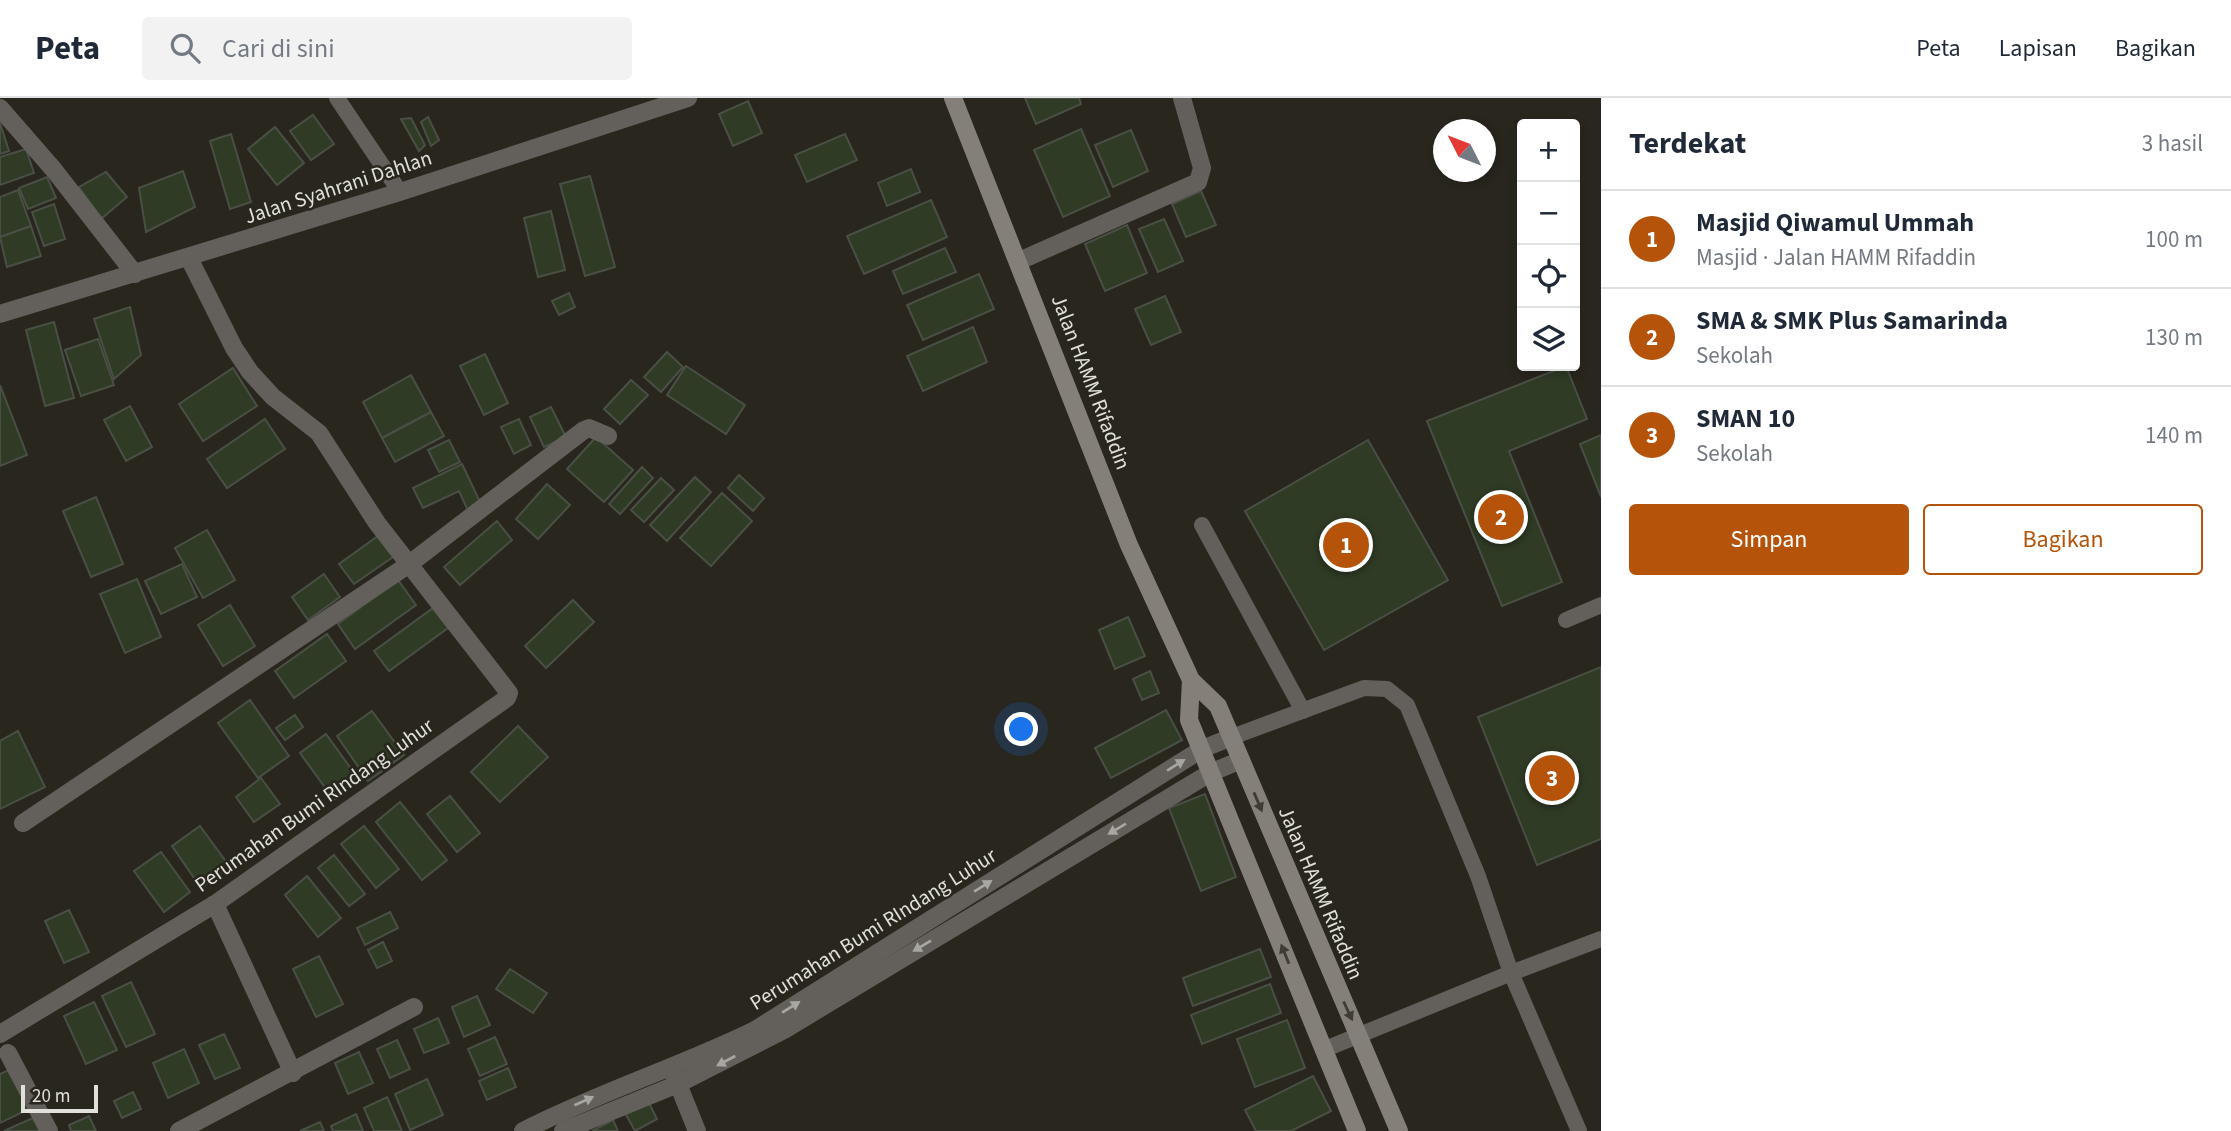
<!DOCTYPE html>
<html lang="id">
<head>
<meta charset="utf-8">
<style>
  :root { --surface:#fff; --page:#f2f2f3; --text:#1f2937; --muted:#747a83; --line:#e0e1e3; --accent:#b45309 }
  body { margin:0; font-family:"Source Sans 3",sans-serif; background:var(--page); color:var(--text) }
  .controls { position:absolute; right:21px; top:21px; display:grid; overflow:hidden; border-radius:7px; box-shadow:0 4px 10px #0003 }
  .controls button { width:63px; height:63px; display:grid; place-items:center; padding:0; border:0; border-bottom:2px solid var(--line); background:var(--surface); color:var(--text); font:35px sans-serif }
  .compass { position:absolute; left:1433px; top:21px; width:63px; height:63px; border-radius:50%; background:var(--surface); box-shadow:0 4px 10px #0003; rotate:312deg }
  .scale { position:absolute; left:21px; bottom:18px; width:77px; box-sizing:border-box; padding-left:7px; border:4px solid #e1e0da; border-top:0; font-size:19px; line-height:24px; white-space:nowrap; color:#e1e0da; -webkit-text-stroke:5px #28261d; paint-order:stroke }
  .you { position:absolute; left:1022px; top:632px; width:24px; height:24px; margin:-18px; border:5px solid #fff; border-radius:50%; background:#1a73e8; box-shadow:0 0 0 10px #1a73e833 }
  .badge { display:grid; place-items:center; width:46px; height:46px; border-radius:50%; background:var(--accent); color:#fff; font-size:23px; font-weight:700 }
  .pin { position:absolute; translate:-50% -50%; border:4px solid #fff; box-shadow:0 2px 7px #0006 }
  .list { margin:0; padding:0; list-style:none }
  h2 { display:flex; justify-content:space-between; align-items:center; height:91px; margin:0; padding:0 28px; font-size:30px }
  h2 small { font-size:23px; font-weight:400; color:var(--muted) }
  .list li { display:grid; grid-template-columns:46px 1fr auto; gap:21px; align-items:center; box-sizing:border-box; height:98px; padding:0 28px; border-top:2px solid var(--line) }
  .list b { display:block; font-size:26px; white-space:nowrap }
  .list p { margin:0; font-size:23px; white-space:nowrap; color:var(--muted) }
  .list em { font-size:23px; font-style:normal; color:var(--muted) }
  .actions { display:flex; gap:14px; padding:21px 28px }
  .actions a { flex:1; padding:16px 0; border:2px solid var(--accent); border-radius:7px; text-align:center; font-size:24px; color:var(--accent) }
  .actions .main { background:var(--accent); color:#fff }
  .icon { flex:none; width:38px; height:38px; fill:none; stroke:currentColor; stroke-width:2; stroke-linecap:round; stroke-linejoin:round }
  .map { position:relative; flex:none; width:1601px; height:1033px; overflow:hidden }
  header { display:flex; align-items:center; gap:42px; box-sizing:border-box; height:98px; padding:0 35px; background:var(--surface); border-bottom:2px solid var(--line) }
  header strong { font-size:33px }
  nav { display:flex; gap:38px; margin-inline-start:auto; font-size:24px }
  .search { width:490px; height:63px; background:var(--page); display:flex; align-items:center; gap:18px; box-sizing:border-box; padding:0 24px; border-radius:7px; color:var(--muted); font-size:26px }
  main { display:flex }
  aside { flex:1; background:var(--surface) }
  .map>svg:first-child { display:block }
  .building { fill:#2f3b25; stroke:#4a4f46; stroke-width:2 }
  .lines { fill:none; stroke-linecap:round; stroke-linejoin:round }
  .service { stroke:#635f5b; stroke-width:16 }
  .minor { stroke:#635f5b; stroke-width:18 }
  .tertiary { stroke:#635f5b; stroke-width:18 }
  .secondary { stroke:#857f79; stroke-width:18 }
  .oneway { fill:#a8a6a1 }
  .oneway2 { fill:#3f3c34 }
  .labels { text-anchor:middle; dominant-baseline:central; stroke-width:5; stroke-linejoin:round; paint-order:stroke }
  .street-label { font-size:21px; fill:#e1e0da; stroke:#28261d }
</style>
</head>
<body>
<header>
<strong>Peta</strong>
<div class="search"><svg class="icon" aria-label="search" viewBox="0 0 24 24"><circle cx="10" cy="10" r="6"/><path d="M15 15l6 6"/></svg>Cari di sini</div>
<nav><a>Peta</a><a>Lapisan</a><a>Bagikan</a></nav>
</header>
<main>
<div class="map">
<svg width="1601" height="1033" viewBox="0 0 1601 1033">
  <rect width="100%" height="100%" fill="#28261d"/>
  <g class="building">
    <polygon points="1025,0 1079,0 1081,6 1036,26"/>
    <polygon points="748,3 762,35 733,48 719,16"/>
    <polygon points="313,17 334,46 311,62 290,33"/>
    <polygon points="428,19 439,42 431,48 421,24"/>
    <polygon points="411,20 425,47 419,53 401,21"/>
    <polygon points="0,25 9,53 0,56"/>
    <polygon points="275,29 304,65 277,87 248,51"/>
    <polygon points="1081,31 1110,98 1063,119 1034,52"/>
    <polygon points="1131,32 1148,73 1113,89 1095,47"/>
    <polygon points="231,36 251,104 230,111 210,43"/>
    <polygon points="845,36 857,62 807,84 795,57"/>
    <polygon points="26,51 34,75 0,87 0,59"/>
    <polygon points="911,71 920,94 887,108 878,85"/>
    <polygon points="183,73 195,109 146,134 139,90"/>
    <polygon points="106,74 127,99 101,121 79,89"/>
    <polygon points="590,78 615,169 585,178 560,86"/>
    <polygon points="47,79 56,100 28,111 19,90"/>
    <polygon points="18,92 31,128 0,139 0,99"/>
    <polygon points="1201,93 1216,127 1186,139 1172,106"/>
    <polygon points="931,102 947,139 864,176 847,138"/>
    <polygon points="54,106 65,141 44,148 32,114"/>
    <polygon points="551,113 565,172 538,179 524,120"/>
    <polygon points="1164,121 1183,163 1158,174 1139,131"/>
    <polygon points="1127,127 1147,175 1105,193 1085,146"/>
    <polygon points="31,128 41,158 7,169 0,139"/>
    <polygon points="945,150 956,174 903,196 893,173"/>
    <polygon points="979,176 994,211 923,242 907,207"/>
    <polygon points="569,195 575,209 559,217 552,203"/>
    <polygon points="1165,198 1181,234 1151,247 1135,211"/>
    <polygon points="130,209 141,257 114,281 94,221"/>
    <polygon points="54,224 74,300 45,308 26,232"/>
    <polygon points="973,229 987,264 923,293 907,258"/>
    <polygon points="98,241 114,287 81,298 65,252"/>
    <polygon points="667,254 683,269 661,294 644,279"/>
    <polygon points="485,256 508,305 484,317 460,268"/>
    <polygon points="686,268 745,307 726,336 667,297"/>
    <polygon points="1566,268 1587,321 1509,353 1562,484 1502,508 1427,323"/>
    <polygon points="233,270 257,308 203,343 179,306"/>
    <polygon points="411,277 431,314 382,340 363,304"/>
    <polygon points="631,282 648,297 620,326 604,311"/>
    <polygon points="0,287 27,357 0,368"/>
    <polygon points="130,308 152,349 126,363 104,322"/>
    <polygon points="551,309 566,339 544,349 530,319"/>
    <polygon points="431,314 444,338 395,364 382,340"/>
    <polygon points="265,321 285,351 227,390 207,361"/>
    <polygon points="519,321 531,347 514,356 501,329"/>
    <polygon points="1601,337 1601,399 1580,346"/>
    <polygon points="596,339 633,372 604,404 567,371"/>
    <polygon points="449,342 460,364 439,374 428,352"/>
    <polygon points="1368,342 1448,482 1324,552 1245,413"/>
    <polygon points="462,366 482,408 469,415 459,393 423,410 413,390"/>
    <polygon points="642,369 653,380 620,416 609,406"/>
    <polygon points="739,377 764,400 753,413 728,390"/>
    <polygon points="695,379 711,394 667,443 650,427"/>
    <polygon points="661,380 674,392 644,424 631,412"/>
    <polygon points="547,386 570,407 538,441 516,421"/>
    <polygon points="722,395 752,423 711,468 680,440"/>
    <polygon points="96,399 123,466 91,479 63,413"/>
    <polygon points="497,423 512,442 460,487 444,469"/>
    <polygon points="207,432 235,482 203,500 175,450"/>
    <polygon points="378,438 393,459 354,486 339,466"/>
    <polygon points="182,466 197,499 161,516 145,483"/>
    <polygon points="324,476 340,499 308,522 292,499"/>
    <polygon points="137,481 161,539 125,555 100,496"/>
    <polygon points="398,482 416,507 355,551 338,526"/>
    <polygon points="573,502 594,524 546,570 525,548"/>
    <polygon points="230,507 255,548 223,568 198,527"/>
    <polygon points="433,510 448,530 389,573 374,553"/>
    <polygon points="1128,519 1145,558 1115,571 1099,532"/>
    <polygon points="327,536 346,563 294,600 275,573"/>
    <polygon points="1601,569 1601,741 1537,767 1478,619"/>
    <polygon points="1150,573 1159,595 1142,602 1133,581"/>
    <polygon points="250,602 289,658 258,680 218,625"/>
    <polygon points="1166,612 1182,642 1111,680 1095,650"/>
    <polygon points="372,613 404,657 368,683 337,638"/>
    <polygon points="295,617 303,629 285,642 276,630"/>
    <polygon points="518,628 548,659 500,704 471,674"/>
    <polygon points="18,633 45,689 0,711 0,643"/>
    <polygon points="326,636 360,683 334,702 300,655"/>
    <polygon points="261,680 280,706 254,724 236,699"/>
    <polygon points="1205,696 1236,779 1201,793 1169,710"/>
    <polygon points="450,698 480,735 457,754 427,716"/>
    <polygon points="400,704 447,762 422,782 376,724"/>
    <polygon points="200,728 230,769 201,790 172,748"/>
    <polygon points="364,728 399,771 376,790 341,746"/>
    <polygon points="161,754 190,794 164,814 134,773"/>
    <polygon points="334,757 365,796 349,808 318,770"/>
    <polygon points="307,778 341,820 318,839 285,797"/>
    <polygon points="69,812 89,854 64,865 45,823"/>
    <polygon points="390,814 398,830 365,847 357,830"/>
    <polygon points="383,844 392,863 377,870 368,852"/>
    <polygon points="1260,851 1271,879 1193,908 1183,880"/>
    <polygon points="319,858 343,906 316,919 293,871"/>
    <polygon points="510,871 547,895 533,915 496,891"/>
    <polygon points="131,884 155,936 126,949 102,898"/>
    <polygon points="1270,886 1281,915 1202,946 1191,917"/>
    <polygon points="477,898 490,927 464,939 452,909"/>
    <polygon points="94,904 117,952 86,966 64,918"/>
    <polygon points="438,920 449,945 424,955 414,931"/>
    <polygon points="1287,922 1305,970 1255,989 1237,941"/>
    <polygon points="224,936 240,970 215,981 199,947"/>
    <polygon points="495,939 507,966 480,978 468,951"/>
    <polygon points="397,942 410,971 390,980 377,951"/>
    <polygon points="184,951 199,985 168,1000 153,965"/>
    <polygon points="359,954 373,985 348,996 335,965"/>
    <polygon points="13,970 31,1010 0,1025 0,976"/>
    <polygon points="508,970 516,989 487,1002 479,983"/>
    <polygon points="1313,978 1331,1013 1291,1033 1256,1033 1245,1012"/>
    <polygon points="427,981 443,1017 410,1032 395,996"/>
    <polygon points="133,994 141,1011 122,1020 114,1003"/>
    <polygon points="387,999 402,1033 374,1033 364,1010"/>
    <polygon points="647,1001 657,1021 635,1033 624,1013"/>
    <polygon points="356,1016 363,1033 333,1033 331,1028"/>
    <polygon points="37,1018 44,1033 4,1033"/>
    <polygon points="89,1018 96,1033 71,1033 69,1027"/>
    <polygon points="613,1022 618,1033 592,1033"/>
    <polygon points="320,1024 324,1033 300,1033"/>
  </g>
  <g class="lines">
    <g class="service">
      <polyline points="337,0 400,94"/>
      <polyline points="1202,427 1303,613"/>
      <polyline points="1566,522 1601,507"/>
      <polyline points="1232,639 1364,590 1387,591 1407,607 1478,778 1511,875 1601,841"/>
      <polyline points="1323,952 1511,875 1579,1033"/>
    </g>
    <g class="minor">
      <polyline points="0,10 54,72 135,176"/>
      <polyline points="1019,163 1198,84 1202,70 1182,0"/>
      <polyline points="23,725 408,467 584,332 589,330 608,338"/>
      <polyline points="215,806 293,975"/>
      <polyline points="0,936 215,806 507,600 509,595 377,425 319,335 273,299 250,274 234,250 189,160"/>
      <polyline points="8,955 49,1033"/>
      <polyline points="674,976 697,1033"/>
      <polyline points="179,1033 414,909"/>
      <path d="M523 1033C599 994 679 969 755 932L1202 651 1232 639"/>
      <polyline points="563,1033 678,986 784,932 1210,675 1241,662"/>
    </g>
    <polyline class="tertiary" points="0,216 400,94 688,0"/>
    <g class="secondary">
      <polyline points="953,0 1129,447 1191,582 1218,608 1399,1033"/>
      <polyline points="1191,582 1189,622 1357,1033"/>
    </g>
  </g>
  <defs><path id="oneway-solid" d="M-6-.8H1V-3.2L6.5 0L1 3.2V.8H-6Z" transform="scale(1.75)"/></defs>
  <g class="oneway">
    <use href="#oneway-solid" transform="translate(1176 667) rotate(-32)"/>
    <use href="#oneway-solid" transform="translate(1117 731) rotate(149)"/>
    <use href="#oneway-solid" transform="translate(983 788) rotate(-32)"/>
    <use href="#oneway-solid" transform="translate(922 848) rotate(149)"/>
    <use href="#oneway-solid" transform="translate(791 909) rotate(-32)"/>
    <use href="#oneway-solid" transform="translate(726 963) rotate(152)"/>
    <use href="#oneway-solid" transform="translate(584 1003) rotate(-24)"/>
  </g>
  <g class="oneway2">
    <use href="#oneway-solid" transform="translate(1258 704) rotate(67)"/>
    <use href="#oneway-solid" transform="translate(1285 856) rotate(-112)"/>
    <use href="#oneway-solid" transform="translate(1348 913) rotate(65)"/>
  </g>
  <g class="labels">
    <g class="street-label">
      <text transform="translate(338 89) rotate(-18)">Jalan Syahrani Dahlan</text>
      <text transform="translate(1091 284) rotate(69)">Jalan HAMM Rifaddin</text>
      <text transform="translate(314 707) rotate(-35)">Perumahan Bumi RIndang Luhur</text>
      <text transform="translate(1321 795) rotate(67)">Jalan HAMM Rifaddin</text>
      <text transform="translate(873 831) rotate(-32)">Perumahan Bumi RIndang Luhur</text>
    </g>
  </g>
</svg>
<div class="controls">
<button>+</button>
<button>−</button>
<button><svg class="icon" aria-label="locate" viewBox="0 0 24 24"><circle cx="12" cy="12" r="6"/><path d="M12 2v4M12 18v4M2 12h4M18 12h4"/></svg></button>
<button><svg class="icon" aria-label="layers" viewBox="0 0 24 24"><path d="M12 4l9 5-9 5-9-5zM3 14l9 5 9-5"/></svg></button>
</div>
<svg class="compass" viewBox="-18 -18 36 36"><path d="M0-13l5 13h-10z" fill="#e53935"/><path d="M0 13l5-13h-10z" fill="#747a83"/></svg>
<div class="scale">20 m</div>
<div class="you"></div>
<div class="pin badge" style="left:1346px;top:447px">1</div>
<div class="pin badge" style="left:1501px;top:419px">2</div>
<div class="pin badge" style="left:1552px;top:680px">3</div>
</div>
<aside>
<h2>Terdekat<small>3 hasil</small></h2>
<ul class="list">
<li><span class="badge">1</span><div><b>Masjid Qiwamul Ummah</b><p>Masjid · Jalan HAMM Rifaddin</p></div><em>100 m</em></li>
<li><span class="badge">2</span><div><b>SMA &amp; SMK Plus Samarinda</b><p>Sekolah</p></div><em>130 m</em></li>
<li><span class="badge">3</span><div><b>SMAN 10</b><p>Sekolah</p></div><em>140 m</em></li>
</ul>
<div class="actions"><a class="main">Simpan</a><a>Bagikan</a></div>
</aside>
</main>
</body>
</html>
